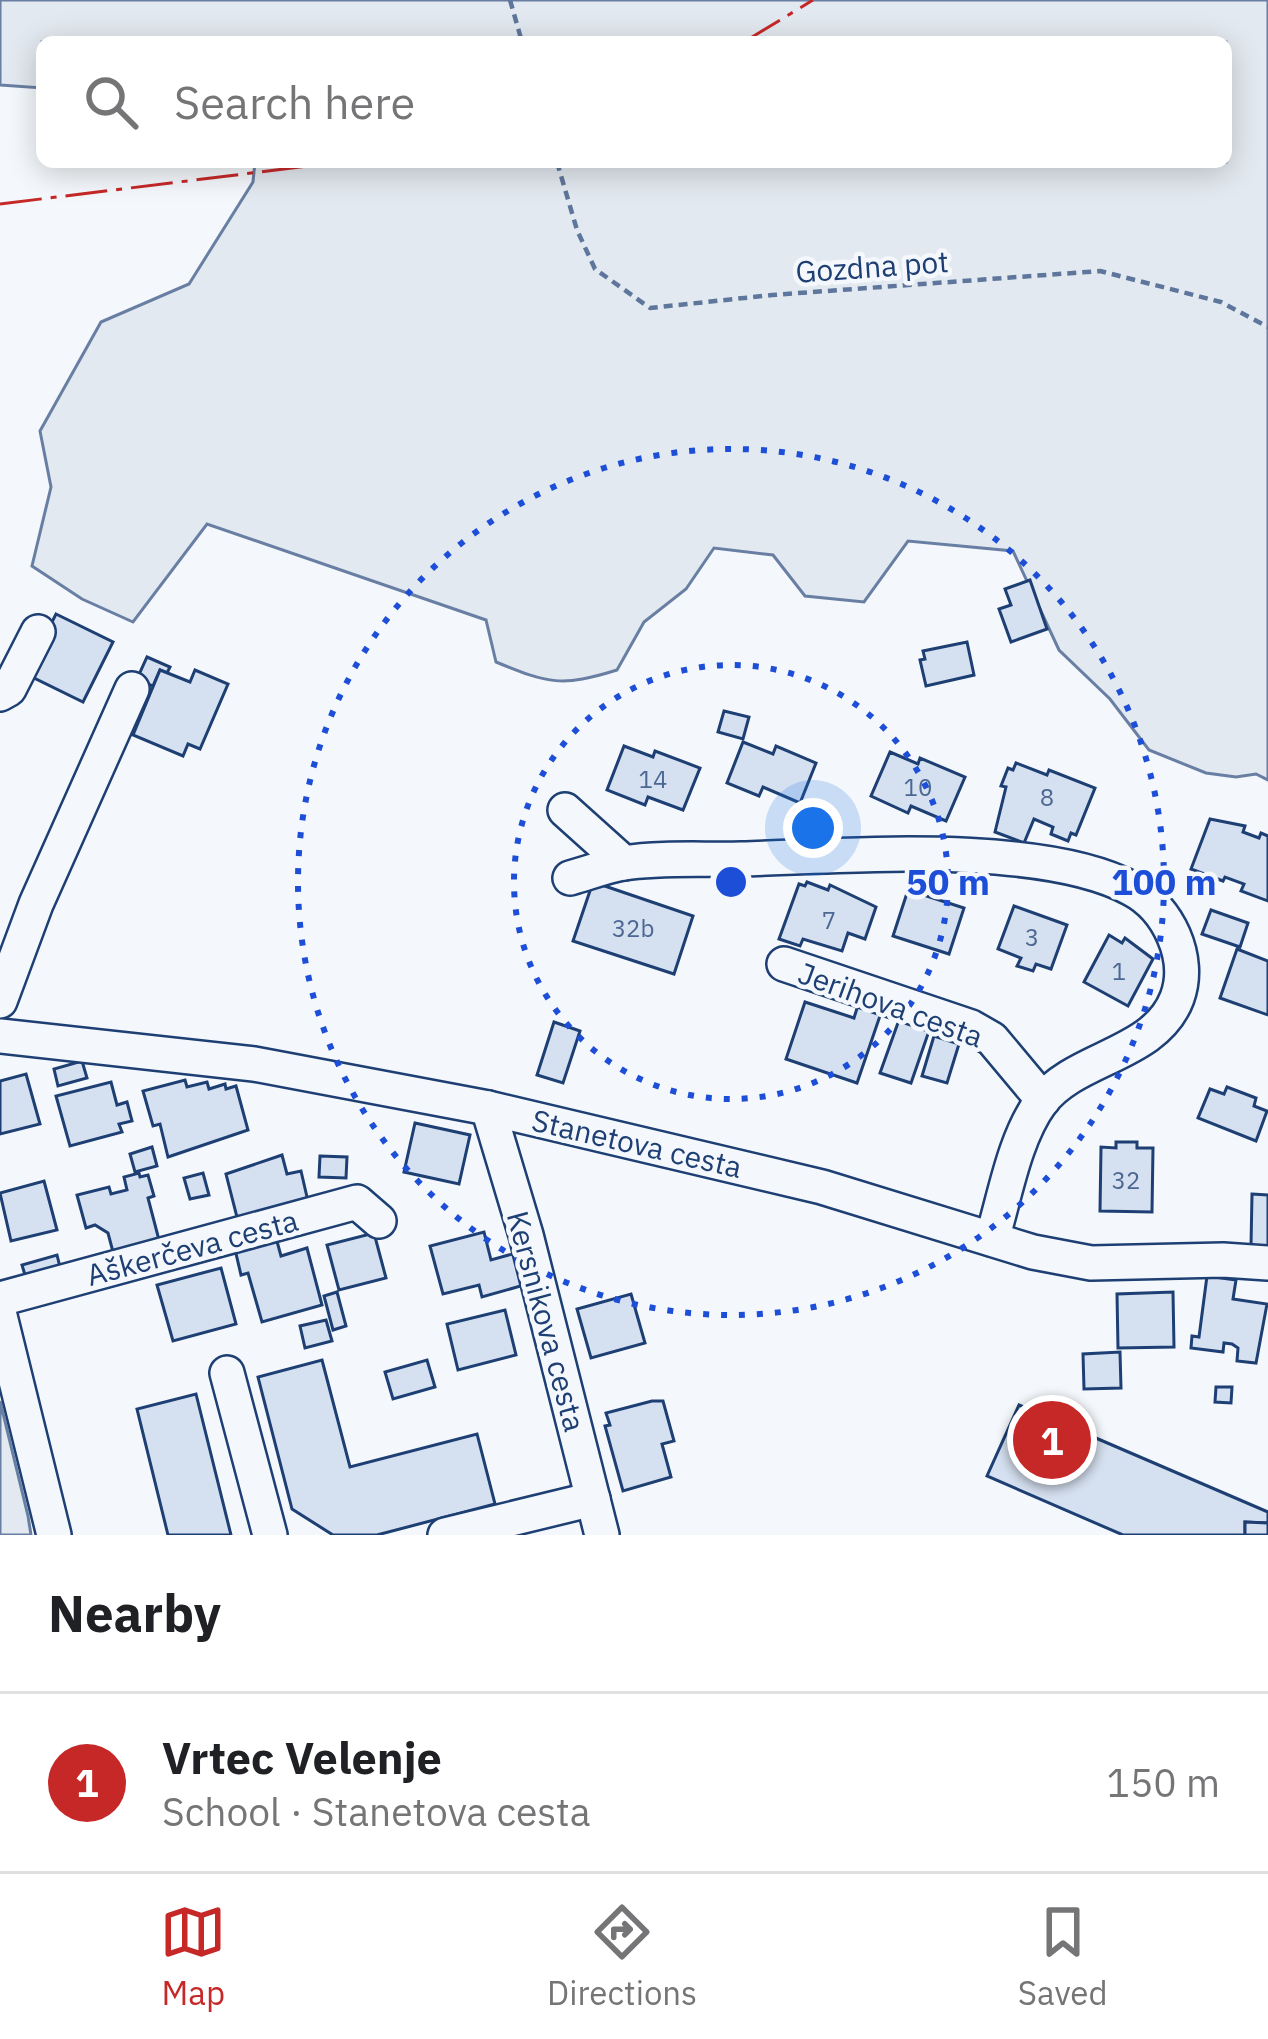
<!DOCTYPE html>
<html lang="en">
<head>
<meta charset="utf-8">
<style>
  :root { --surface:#fff; --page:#f2f2f2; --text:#202124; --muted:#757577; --line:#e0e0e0; --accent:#c62828 }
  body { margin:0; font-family:"IBM Plex Sans",sans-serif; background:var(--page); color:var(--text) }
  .you { position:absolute; left:813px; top:828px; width:42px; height:42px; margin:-30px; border:9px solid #fff; border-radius:50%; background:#1a73e8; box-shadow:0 0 0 18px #1a73e833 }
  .badge { display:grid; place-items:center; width:78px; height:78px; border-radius:50%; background:var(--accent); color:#fff; font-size:39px; font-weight:700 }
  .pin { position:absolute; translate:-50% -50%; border:6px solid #fff; box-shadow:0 3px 12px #0006 }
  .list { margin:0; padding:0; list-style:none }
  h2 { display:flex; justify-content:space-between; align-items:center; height:156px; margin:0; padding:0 48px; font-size:51px }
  h2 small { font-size:39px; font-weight:400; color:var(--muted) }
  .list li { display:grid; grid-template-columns:78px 1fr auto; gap:36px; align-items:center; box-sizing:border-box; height:180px; padding:0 48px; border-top:3px solid var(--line) }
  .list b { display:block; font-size:45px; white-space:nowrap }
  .list p { margin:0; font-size:39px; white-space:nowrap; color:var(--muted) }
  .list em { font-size:39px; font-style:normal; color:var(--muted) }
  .icon { flex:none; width:66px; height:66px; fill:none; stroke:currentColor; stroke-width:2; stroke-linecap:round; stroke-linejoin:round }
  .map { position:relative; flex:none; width:1268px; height:1535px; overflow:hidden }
  .search { position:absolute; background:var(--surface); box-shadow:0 6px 30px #0003; left:36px; right:36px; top:36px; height:132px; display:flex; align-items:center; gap:30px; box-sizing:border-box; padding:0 42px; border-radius:18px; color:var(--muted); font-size:45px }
  .sheet { height:336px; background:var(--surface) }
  nav { display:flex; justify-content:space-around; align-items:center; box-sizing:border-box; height:168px; border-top:3px solid var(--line); background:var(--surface); font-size:33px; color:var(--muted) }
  nav a { display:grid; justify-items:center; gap:6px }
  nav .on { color:var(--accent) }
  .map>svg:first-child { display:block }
  .green { fill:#e3e9f0; stroke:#687fa3; stroke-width:3 }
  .building { fill:#d5e0f0; stroke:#1d3f73; stroke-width:3 }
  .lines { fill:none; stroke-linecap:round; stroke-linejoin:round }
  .minor-casing { stroke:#1d3f73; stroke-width:38 }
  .path { stroke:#5e769c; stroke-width:4.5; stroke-dasharray:9 6; stroke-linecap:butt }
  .minor { stroke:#f4f7fb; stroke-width:33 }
  .power { stroke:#c62828; stroke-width:3; stroke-dasharray:42 9 6 9; stroke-linecap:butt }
  .ring { fill:none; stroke:#1d4ed8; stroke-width:6; stroke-dasharray:6 12 }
  .labels { text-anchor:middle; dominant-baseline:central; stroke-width:9; stroke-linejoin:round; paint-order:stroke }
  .number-label { font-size:24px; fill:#4b6792 }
  .street-label { font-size:30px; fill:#1d3f73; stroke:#f4f7fb }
  .centre { fill:#1d4ed8; stroke:#f4f7fb; stroke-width:6 }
  .ring-label { font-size:36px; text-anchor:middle; font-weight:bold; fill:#1d4ed8; stroke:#f4f7fb; stroke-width:9; stroke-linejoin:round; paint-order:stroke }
</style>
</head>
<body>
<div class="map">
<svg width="1268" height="1535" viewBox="0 0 1268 1535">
  <rect width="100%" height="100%" fill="#f4f7fb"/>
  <g class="green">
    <path d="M0 0H1268V780L1256 774 1236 777 1206 773 1149 750 1110 699 1059 650 1013 551 908 541 864 602 805 596 773 555 714 548 686 589 644 622 617 670C562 687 549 684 496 662L486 620 207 524 133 622 82 599 32 566 51 487 40 431 101 322 189 284 253 182 255 162H1226V42H42V88L0 85Z"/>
    <polygon points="0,1401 28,1516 31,1535 0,1535"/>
  </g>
  <g class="building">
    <polygon points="1030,580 1047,629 1011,642 999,609 1011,605 1005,589"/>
    <polygon points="56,614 113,642 83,702 26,674"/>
    <polygon points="967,642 974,675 926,686 920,660 925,659 923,651"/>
    <polygon points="147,657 170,667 167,673 160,670 153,686 137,679"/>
    <polygon points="160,670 190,682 195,670 228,684 200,749 188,744 183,756 133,735"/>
    <polygon points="724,711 749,717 743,739 718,732"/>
    <polygon points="743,742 773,754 776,746 816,763 800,803 763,787 759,796 727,783"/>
    <polygon points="624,746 653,757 655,751 700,768 683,810 648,797 645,805 607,790"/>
    <polygon points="890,752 918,764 920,758 965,777 946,821 911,806 908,813 871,796"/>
    <polygon points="1016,763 1047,775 1049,770 1095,788 1076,835 1071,833 1068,841 1051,834 1053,827 1034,819 1024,843 995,832 1006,787 1001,786 1008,768 1013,770"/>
    <polygon points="1210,819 1245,826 1243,832 1259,838 1261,833 1268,836 1268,901 1241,891 1244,884 1225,877 1223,881 1191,869"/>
    <polygon points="593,882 693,916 674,974 573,941"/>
    <polygon points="807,882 828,890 830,885 876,907 865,939 848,933 842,951 803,939 800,946 779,939 799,884 805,886"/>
    <polygon points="908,890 964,908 949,954 893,936"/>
    <polygon points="1014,906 1067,925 1051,969 1036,964 1033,971 1017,966 1021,958 998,949"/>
    <polygon points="1211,910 1248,923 1240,947 1202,934"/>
    <polygon points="1109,935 1122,943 1125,938 1153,959 1128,1006 1084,982"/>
    <polygon points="1237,949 1268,961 1268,1015 1220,998"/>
    <polygon points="805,1002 854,1018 859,1002 882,1010 857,1083 786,1059"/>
    <polygon points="899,1020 929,1031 911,1083 880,1073"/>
    <polygon points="554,1022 580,1031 563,1083 537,1075"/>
    <polygon points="934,1036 959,1044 947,1083 922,1076"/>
    <polygon points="82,1061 87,1078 58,1086 54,1069"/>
    <polygon points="26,1074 40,1124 0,1134 0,1081"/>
    <polygon points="185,1080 187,1087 207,1082 209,1089 225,1084 226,1089 236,1086 248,1130 168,1157 160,1124 153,1126 143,1091"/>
    <polygon points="111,1082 117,1105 127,1102 132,1121 119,1124 122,1132 70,1146 56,1096"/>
    <polygon points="1227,1087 1256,1098 1254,1106 1267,1111 1256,1141 1198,1118 1210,1089 1224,1094"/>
    <polygon points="415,1123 470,1135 459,1184 404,1172"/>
    <polygon points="1116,1142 1137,1142 1137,1148 1153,1148 1152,1212 1100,1211 1101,1147 1116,1148"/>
    <polygon points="152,1147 157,1166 135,1172 130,1154"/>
    <polygon points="282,1155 287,1174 301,1171 307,1197 300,1212 238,1221 226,1174"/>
    <polygon points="320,1156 347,1157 346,1178 319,1177"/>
    <polygon points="139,1173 140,1177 148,1175 154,1196 148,1198 159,1240 113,1252 108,1233 95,1225 86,1228 77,1195 109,1187 111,1194 127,1190 124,1177"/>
    <polygon points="203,1173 209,1195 190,1199 184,1178"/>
    <polygon points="44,1181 57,1230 11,1241 0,1193"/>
    <polygon points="1252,1194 1268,1195 1268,1247 1251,1246"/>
    <polygon points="484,1232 491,1260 516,1253 524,1285 482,1297 479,1285 443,1294 430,1246"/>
    <polygon points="374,1233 386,1278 339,1290 327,1245"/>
    <polygon points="275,1234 281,1256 307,1248 322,1305 262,1322 248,1273 241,1275 234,1245"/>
    <polygon points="57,1255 62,1275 28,1285 22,1265"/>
    <polygon points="221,1268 236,1324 173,1341 157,1285"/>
    <polygon points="1207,1276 1236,1280 1233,1299 1267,1304 1256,1363 1237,1361 1238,1348 1232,1344 1224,1343 1223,1352 1191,1348 1192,1336 1199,1337"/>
    <polygon points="337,1292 346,1326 333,1330 324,1296"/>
    <polygon points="1173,1292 1174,1347 1118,1348 1117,1294"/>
    <polygon points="631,1294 645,1343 591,1358 577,1309"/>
    <polygon points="505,1310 516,1355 458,1370 447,1324"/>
    <polygon points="326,1320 332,1341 305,1348 300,1326"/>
    <polygon points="1120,1352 1121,1388 1084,1389 1083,1354"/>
    <polygon points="322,1360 350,1467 477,1434 495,1504 377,1535 333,1535 292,1509 258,1377"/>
    <polygon points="427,1360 435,1387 393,1399 385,1372"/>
    <polygon points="1216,1387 1232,1387 1231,1403 1215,1402"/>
    <polygon points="196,1394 231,1535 168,1535 137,1409"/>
    <polygon points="652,1401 663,1401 674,1441 662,1444 671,1477 623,1491 605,1426 610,1425 606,1413"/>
    <polygon points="1019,1405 1268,1512 1268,1523 1245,1522 1245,1535 1123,1535 987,1476"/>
    <polygon points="1245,1522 1268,1523 1268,1535 1245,1535"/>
  </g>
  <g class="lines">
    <defs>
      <g id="minor">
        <polyline points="0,694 9,689 38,632"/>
        <polyline points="565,810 624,863"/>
        <path d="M570 878C588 873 606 866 623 863 661 857 704 860 742 859 845 856 1042 840 1132 889 1168 908 1192 958 1177 998 1155 1056 1076 1056 1041 1102 1014 1139 1005 1196 992 1239"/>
        <polyline points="784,964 971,1027 992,1039 1043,1100"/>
        <polyline points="0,1001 36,904 132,689"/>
        <polyline points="0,1036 254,1064 488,1108 822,1187 1033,1252 1091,1263 1223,1260 1268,1263"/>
        <polyline points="488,1108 526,1235 602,1535"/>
        <polyline points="0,1299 357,1202 379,1221"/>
        <polyline points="0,1316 54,1535"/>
        <polyline points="227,1373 270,1535"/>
        <polyline points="445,1535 593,1499"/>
      </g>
    </defs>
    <use href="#minor" class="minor-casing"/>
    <g class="path">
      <polyline points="510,0 522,42"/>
      <polyline points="557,162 577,230 595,269 650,308 772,295 1100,271 1221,302 1268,327"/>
    </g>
    <use href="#minor" class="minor"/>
    <g class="power">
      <polyline points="744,42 813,0"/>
      <polyline points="0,204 341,162"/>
    </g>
  </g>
  <g class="ring">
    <circle cx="731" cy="882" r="217"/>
    <circle cx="731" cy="882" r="433"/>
  </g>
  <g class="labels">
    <g class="number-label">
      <text x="653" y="779">14</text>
      <text x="918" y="787">10</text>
      <text x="1047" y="797">8</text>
      <text x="829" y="920">7</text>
      <text x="633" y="928">32b</text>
      <text x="1032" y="937">3</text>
      <text x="1119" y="971">1</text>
      <text x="1126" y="1180">32</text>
    </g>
    <g class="street-label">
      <text transform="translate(872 266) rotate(-4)">Gozdna pot</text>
      <text transform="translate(891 1004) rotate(20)">Jerihova cesta</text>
      <text transform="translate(637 1143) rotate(13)">Stanetova cesta</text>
      <text transform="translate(192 1247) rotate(-15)">Aškerčeva cesta</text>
      <text transform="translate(547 1321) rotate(75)">Kersnikova cesta</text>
    </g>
  </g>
  <circle cx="731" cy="882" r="18" class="centre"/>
  <g class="ring-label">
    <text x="948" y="895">50 m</text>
    <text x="1164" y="895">100 m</text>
  </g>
</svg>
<div class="you"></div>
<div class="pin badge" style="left:1052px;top:1440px">1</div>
<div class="search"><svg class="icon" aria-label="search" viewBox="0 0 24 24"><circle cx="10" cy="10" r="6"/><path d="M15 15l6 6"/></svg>Search here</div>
</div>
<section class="sheet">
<h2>Nearby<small></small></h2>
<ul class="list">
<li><span class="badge">1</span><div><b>Vrtec Velenje</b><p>School · Stanetova cesta</p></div><em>150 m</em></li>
</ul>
</section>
<nav>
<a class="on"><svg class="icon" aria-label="map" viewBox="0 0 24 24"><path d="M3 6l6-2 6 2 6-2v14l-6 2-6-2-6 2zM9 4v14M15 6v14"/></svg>Map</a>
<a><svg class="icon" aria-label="directions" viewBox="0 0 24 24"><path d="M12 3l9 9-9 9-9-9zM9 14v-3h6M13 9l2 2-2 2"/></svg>Directions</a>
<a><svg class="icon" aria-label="saved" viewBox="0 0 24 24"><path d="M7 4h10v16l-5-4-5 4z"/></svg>Saved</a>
</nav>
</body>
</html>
